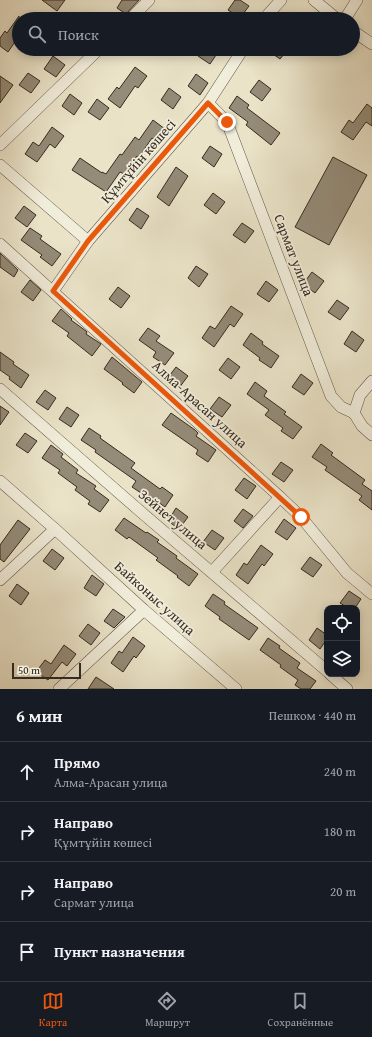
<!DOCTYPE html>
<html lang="ru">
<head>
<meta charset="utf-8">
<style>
  :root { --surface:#171b24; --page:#20242c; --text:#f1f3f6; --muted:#9ea1a6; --line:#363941; --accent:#ea580c }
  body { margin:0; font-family:"Gentium Book Plus",serif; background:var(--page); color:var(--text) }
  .controls { position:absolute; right:12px; bottom:12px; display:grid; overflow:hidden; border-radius:8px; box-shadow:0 2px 10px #0003 }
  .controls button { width:36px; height:36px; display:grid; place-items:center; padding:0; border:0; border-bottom:1px solid var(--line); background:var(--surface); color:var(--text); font:20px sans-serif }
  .scale { position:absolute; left:12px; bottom:10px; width:69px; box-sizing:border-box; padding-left:4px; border:2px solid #362b21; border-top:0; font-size:11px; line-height:14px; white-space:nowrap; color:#362b21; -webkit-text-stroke:3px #f1eddb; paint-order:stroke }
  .stop { position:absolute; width:12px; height:12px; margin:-9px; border:3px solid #ea580c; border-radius:50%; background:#fff }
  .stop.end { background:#ea580c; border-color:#fff; box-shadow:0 1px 4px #0008 }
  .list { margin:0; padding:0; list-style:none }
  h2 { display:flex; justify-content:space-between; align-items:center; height:52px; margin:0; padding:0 16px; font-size:17px }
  h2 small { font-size:13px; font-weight:400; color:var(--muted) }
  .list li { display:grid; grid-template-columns:26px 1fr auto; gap:12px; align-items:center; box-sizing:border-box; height:60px; padding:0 16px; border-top:1px solid var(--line) }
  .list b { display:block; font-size:15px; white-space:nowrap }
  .list p { margin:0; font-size:13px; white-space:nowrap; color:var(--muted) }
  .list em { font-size:13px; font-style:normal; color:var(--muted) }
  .icon { flex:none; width:22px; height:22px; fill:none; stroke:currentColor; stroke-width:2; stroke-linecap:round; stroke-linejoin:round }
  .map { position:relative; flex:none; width:372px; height:689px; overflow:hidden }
  .search { position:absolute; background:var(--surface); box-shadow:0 2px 10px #0003; left:12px; right:12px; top:12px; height:44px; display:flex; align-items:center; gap:10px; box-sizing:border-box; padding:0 14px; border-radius:22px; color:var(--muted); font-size:15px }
  .sheet { height:292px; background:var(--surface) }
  nav { display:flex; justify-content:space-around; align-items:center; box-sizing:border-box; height:56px; border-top:1px solid var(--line); background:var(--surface); font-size:11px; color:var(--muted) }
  nav a { display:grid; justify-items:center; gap:2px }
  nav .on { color:var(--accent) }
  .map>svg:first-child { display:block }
  .building { fill:#948b78; stroke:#362b21 }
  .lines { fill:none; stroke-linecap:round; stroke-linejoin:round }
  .street-casing { stroke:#63594b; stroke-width:12 }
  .street { stroke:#f1eddb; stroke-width:11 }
  .route { stroke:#ea580c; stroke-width:5 }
  .labels { text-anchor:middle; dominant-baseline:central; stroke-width:3.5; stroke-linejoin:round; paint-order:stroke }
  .street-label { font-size:14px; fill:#362b21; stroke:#f1eddb }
</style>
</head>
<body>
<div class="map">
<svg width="372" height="689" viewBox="0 0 372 689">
  <rect width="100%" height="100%" fill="#eae3c8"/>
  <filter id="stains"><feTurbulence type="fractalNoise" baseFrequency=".005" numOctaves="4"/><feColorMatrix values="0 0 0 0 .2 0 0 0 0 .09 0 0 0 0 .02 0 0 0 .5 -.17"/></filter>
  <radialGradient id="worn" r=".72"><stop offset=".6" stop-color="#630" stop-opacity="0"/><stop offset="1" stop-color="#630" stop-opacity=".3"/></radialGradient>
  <g class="building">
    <polygon points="42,0 65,0 57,11"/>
    <polygon points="122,0 139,0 126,14 117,8"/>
    <polygon points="235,0 240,0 249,6 240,18 228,10"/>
    <polygon points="19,16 19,36 8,52 0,46 0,38 5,31 7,33"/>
    <polygon points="203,49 214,49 218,52 210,64 198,56"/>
    <polygon points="266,49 288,49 280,59"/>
    <polygon points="53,56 65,65 56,77 44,69"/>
    <polygon points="135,67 147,76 138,88 135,86 120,108 108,99 117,87 119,89"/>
    <polygon points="28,73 40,81 31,93 19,85"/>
    <polygon points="196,74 208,83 200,95 188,86"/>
    <polygon points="0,76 13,85 0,103"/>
    <polygon points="259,80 271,89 262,101 250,92"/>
    <polygon points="169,88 181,97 173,109 161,100"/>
    <polygon points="70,94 82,103 74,115 62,106"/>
    <polygon points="237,96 249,105 247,108 280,133 271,145 246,125 248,122 229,108"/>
    <polygon points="97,99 109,108 100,120 88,112"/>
    <polygon points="367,104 372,108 372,126 366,122 353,140 341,132 349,120 353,123"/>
    <polygon points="153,120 165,129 156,141 152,138 139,157 137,156 124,174 120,172 106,192 72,170 80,158 102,173 102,172 106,174 120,154 122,155 135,137 139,140"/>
    <polygon points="52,127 64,136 55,148 50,144 37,162 25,154 33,142 39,146"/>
    <polygon points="210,146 222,154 214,167 202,158"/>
    <polygon points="333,157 367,175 329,245 295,227"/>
    <polygon points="176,167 188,176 169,206 157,197"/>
    <polygon points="213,193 225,202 216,214 204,205"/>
    <polygon points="24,206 36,215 27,227 15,218"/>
    <polygon points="137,208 149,216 141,229 129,220"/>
    <polygon points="242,223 254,231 245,243 233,235"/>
    <polygon points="30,228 42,236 40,239 61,254 52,266 40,257 42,255 21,240"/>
    <polygon points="0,253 18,270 14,277 0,267"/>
    <polygon points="196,266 208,274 199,287 188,278"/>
    <polygon points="312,272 324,281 315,293 303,284"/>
    <polygon points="30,280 41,290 33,301 21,292"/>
    <polygon points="266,281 278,290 269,302 257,294"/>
    <polygon points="118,287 130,296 121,308 109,299"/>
    <polygon points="337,300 349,308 340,320 328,312"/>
    <polygon points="231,306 243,314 234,327 230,324 214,347 202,338 210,326 215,329"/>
    <polygon points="61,309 72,319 71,320 86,331 87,332 86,334 101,344 92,356 67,336 69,333 52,321"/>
    <polygon points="148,328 160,336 156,341 174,353 165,365 153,357 156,352 139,340"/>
    <polygon points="352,331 364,340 356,352 344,344"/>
    <polygon points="251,333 263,342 262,344 279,356 271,368 259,360 260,358 243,345"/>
    <polygon points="0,352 14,362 13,364 29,375 21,388 9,379 10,377 0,370"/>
    <polygon points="112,357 142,382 134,393 122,384 123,383 104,369"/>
    <polygon points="228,358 240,367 231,379 219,370"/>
    <polygon points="176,367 188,376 179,388 167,379"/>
    <polygon points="301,374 313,383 304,395 292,387"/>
    <polygon points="255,382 267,391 264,396 286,412 284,414 302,427 293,439 281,431 283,428 265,415 269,410 247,394"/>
    <polygon points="45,390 56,398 48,410 36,402"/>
    <polygon points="219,397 231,405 222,417 210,409"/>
    <polygon points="0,406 9,412 0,425"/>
    <polygon points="67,407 79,415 71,427 59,419"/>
    <polygon points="171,413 195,430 198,433 196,436 216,450 208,462 196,454 198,450 162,425"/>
    <polygon points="89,428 101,436 100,438 135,463 131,468 160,489 162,487 173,495 165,507 145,493 144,495 132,487 136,481 95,452 96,450 81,440"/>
    <polygon points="25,433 37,441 28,453 16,445"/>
    <polygon points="321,444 333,453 331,455 365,480 362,484 372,491 372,510 359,500 362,496 325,470 327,467 312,457"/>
    <polygon points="51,445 63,454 61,457 78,470 76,473 96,486 94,489 109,500 100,512 88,504 90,501 75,490 77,487 58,473 60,470 42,458"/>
    <polygon points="281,462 293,470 284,482 272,474"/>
    <polygon points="244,478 256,486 247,499 235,490"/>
    <polygon points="176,508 188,517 179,529 168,521"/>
    <polygon points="243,509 253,516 243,528 234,521"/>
    <polygon points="124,518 146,533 147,532 159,540 157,542 177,556 176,558 198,574 189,586 177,577 178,576 156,560 158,558 129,537 127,539 115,530"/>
    <polygon points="284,519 296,528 287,540 275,532"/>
    <polygon points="18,520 30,529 4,562 0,559 0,545"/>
    <polygon points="212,530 224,538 215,550 203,542"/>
    <polygon points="261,545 273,554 264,566 262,564 248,584 236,575 244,563 247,565"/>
    <polygon points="52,549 64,558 55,570 43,561"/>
    <polygon points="310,557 322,565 313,577 301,569"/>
    <polygon points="92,575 104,584 96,596 84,588"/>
    <polygon points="17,584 29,593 21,605 9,596"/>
    <polygon points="349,591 361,599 355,608 348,608 340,603"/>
    <polygon points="213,594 225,602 224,604 258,628 249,640 219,619 220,617 205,606"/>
    <polygon points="113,609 125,617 114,628 104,621"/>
    <polygon points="88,624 100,633 91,645 79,636"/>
    <polygon points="317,628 327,635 327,639 320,649 309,640"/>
    <polygon points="133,637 145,646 136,658 134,656 123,672 111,663 119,651 122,653"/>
    <polygon points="268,638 280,646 279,648 300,663 297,668 316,681 310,689 301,689 295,685 298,680 280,667 281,665 260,650"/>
    <polygon points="64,645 76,654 67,666 62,662 48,680 36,672 45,660 51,664"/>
    <polygon points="96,677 114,689 88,689"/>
  </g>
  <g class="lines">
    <defs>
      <g id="street">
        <polyline points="314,0 337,19"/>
        <polyline points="130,19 149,0"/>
        <polyline points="264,19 281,0"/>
        <polyline points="345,19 357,0"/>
        <polyline points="353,31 372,44"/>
        <polyline points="208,103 227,122 331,396 341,407 354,413"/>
        <polyline points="0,145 99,49"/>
        <polyline points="0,165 88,241"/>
        <polyline points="0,244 280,497 301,517 347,573 372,594"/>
        <polyline points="53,291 88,241 208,103 243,49"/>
        <polyline points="0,389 141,512 327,671"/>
        <polyline points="354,413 360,395 372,381"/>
        <polyline points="354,413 362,426 372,435"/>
        <polyline points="0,481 55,529 144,610 236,689"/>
        <polyline points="212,572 280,497"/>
        <polyline points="0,580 55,529"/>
        <polyline points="330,674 347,689"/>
        <polyline points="59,689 144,610"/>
      </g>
    </defs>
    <use href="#street" class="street-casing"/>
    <use href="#street" class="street"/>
  </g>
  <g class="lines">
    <polyline class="route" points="227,122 208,103 88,241 53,291 301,517"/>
  </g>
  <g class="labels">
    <g class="street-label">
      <text transform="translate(138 161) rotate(-49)">Құмтұйiн көшесі</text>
      <text transform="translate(294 255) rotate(69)">Сармат улица</text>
      <text transform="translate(200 404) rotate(42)">Алма-Арасан улица</text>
      <text transform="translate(173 519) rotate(40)">Зейнет улица</text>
      <text transform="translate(155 598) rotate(42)">Байконыс улица</text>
    </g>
  </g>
  <rect width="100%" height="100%" filter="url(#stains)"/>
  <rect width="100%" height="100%" fill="url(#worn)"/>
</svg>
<div class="controls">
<button><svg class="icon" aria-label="locate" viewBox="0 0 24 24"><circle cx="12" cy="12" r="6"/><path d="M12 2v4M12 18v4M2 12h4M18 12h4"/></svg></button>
<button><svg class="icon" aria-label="layers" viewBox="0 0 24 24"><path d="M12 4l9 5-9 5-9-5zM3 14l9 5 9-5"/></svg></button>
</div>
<div class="scale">50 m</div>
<div class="stop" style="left:301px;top:517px"></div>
<div class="stop end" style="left:227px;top:122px"></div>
<div class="search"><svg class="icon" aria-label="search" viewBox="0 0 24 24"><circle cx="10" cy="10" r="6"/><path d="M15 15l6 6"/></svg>Поиск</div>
</div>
<section class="sheet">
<h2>6 мин<small>Пешком · 440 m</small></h2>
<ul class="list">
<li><svg class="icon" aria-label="ahead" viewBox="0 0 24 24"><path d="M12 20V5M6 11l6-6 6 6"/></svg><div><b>Прямо</b><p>Алма-Арасан улица</p></div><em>240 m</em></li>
<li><svg class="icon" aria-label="right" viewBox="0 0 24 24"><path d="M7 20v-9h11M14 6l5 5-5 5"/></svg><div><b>Направо</b><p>Құмтұйiн көшесі</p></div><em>180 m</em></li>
<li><svg class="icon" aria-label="right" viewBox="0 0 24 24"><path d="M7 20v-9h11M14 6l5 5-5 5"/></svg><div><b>Направо</b><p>Сармат улица</p></div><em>20 m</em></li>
<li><svg class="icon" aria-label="arrive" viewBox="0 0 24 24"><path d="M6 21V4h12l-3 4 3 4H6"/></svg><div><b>Пункт назначения</b></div></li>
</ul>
</section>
<nav>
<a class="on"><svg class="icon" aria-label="map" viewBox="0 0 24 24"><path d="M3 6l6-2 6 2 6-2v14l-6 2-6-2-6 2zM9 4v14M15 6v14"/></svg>Карта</a>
<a><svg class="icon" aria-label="directions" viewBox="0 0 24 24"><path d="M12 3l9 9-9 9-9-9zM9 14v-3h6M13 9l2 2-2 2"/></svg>Маршрут</a>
<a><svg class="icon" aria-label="saved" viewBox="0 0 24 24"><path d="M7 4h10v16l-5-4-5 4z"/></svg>Сохранённые</a>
</nav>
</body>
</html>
